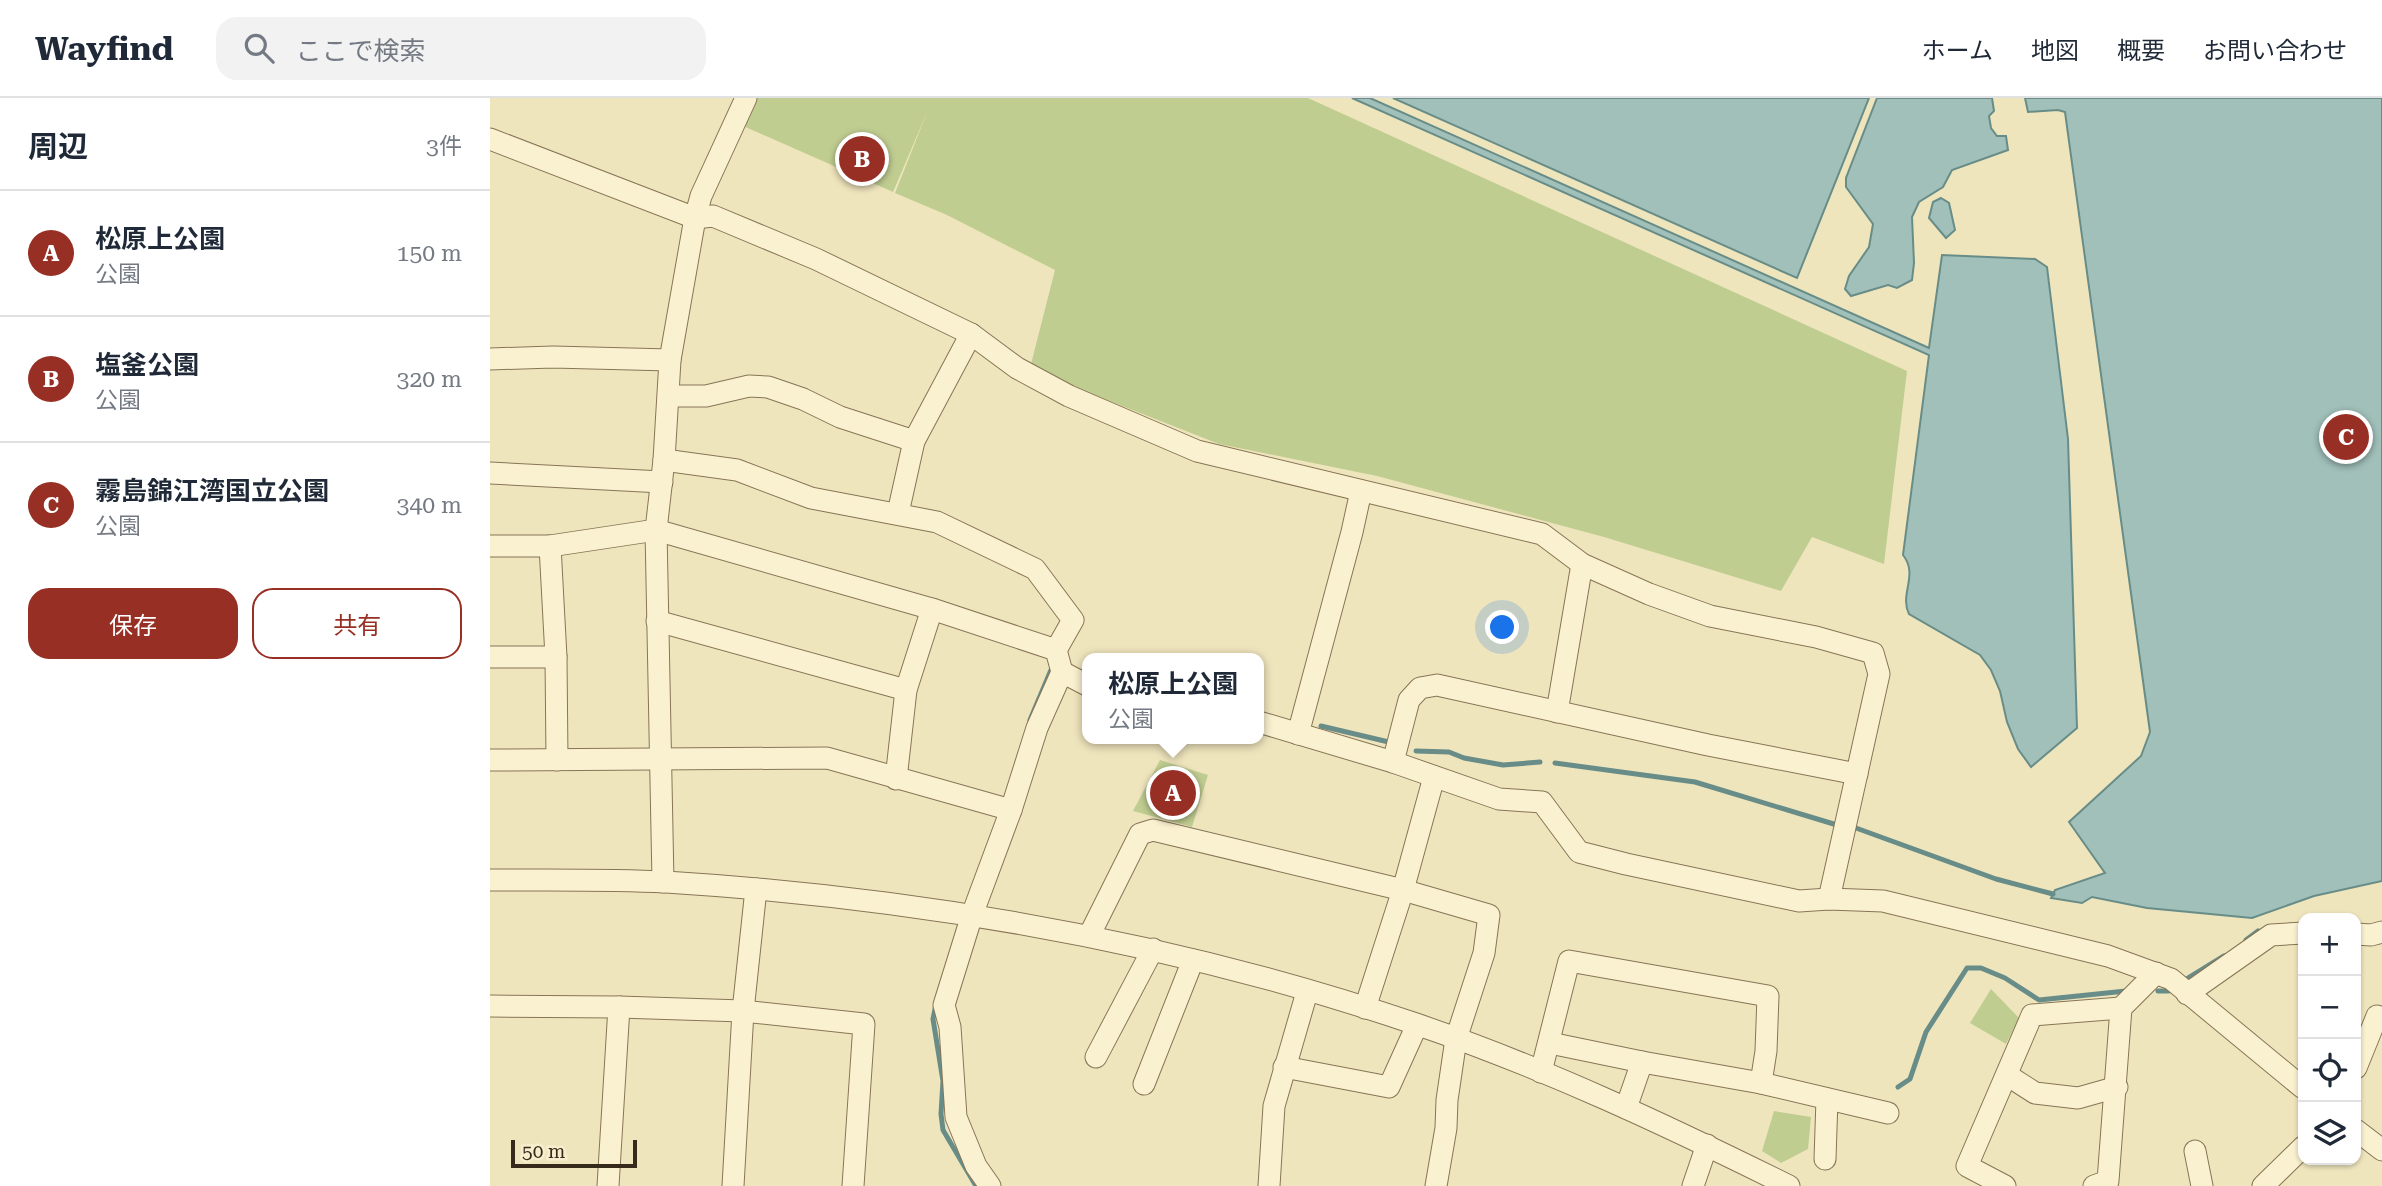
<!DOCTYPE html>
<html lang="ja">
<head>
<meta charset="utf-8">
<style>
  :root { --surface:#fff; --page:#f2f2f3; --text:#1f2937; --muted:#747a83; --line:#e0e1e3; --accent:#972f24 }
  body { margin:0; font-family:"Roboto Serif","Noto Sans JP",serif; background:var(--page); color:var(--text) }
  .controls { position:absolute; right:21px; bottom:21px; display:grid; overflow:hidden; border-radius:14px; box-shadow:0 2px 5px #0004 }
  .controls button { width:63px; height:63px; display:grid; place-items:center; padding:0; border:0; border-bottom:2px solid var(--line); background:var(--surface); color:var(--text); font:35px sans-serif }
  .scale { position:absolute; left:21px; bottom:18px; width:126px; box-sizing:border-box; padding-left:7px; border:4px solid #362a1b; border-top:0; font-size:19px; line-height:24px; white-space:nowrap; color:#362a1b; -webkit-text-stroke:5px #f6eecd; paint-order:stroke }
  .you { position:absolute; left:1013px; top:530px; width:24px; height:24px; margin:-18px; border:5px solid #fff; border-radius:50%; background:#1a73e8; box-shadow:0 0 0 10px #1a73e833 }
  .badge { display:grid; place-items:center; width:46px; height:46px; border-radius:50%; background:var(--accent); color:#fff; font-size:23px; font-weight:700 }
  .pin { position:absolute; translate:-50% -50%; border:4px solid #fff; box-shadow:0 2px 7px #0006 }
  .popup { position:absolute; left:592px; top:555px; width:182px; height:91px; box-sizing:border-box; display:grid; place-content:center; border-radius:14px; background:var(--surface); filter:drop-shadow(0 2px 5px #0005); font-size:23px; white-space:nowrap; color:var(--muted) }
  .popup b { font-size:26px; color:var(--text) }
  .popup::after { content:''; position:absolute; left:50%; top:100%; margin-left:-14px; border:14px solid transparent; border-top-color:var(--surface) }
  .list { margin:0; padding:0; list-style:none }
  h2 { display:flex; justify-content:space-between; align-items:center; height:91px; margin:0; padding:0 28px; font-size:30px }
  h2 small { font-size:23px; font-weight:400; color:var(--muted) }
  .list li { display:grid; grid-template-columns:46px 1fr auto; gap:21px; align-items:center; box-sizing:border-box; height:126px; padding:0 28px; border-top:2px solid var(--line) }
  .list b { display:block; font-size:26px; white-space:nowrap }
  .list p { margin:0; font-size:23px; white-space:nowrap; color:var(--muted) }
  .list em { font-size:23px; font-style:normal; color:var(--muted) }
  .actions { display:flex; gap:14px; padding:21px 28px }
  .actions a { flex:1; padding:16px 0; border:2px solid var(--accent); border-radius:21px; text-align:center; font-size:24px; color:var(--accent) }
  .actions .main { background:var(--accent); color:#fff }
  .icon { flex:none; width:38px; height:38px; fill:none; stroke:currentColor; stroke-width:2; stroke-linecap:round; stroke-linejoin:round }
  .map { position:relative; flex:none; width:1892px; height:1088px; overflow:hidden }
  header { display:flex; align-items:center; gap:42px; box-sizing:border-box; height:98px; padding:0 35px; background:var(--surface); border-bottom:2px solid var(--line) }
  header strong { font-size:33px }
  nav { display:flex; gap:38px; margin-inline-start:auto; font-size:24px }
  .search { width:490px; height:63px; background:var(--page); display:flex; align-items:center; gap:18px; box-sizing:border-box; padding:0 24px; border-radius:21px; color:var(--muted); font-size:26px }
  main { display:flex }
  aside { flex:1; background:var(--surface) }
  .map>svg:first-child { display:block }
  .green { fill:#c0cd91 }
  .water { fill:#a1c0ba; stroke:#688d88; stroke-width:2 }
  .lines { fill:none; stroke-linecap:round; stroke-linejoin:round }
  .stream { stroke:#688d88; stroke-width:5 }
  .minor-casing { stroke:#877556; stroke-width:23 }
  .minor { stroke:#faf1d0; stroke-width:21 }
</style>
</head>
<body>
<header>
<strong>Wayfind</strong>
<div class="search"><svg class="icon" aria-label="search" viewBox="0 0 24 24"><circle cx="10" cy="10" r="6"/><path d="M15 15l6 6"/></svg>ここで検索</div>
<nav><a>ホーム</a><a>地図</a><a>概要</a><a>お問い合わせ</a></nav>
</header>
<main>
<aside>
<h2>周辺<small>3件</small></h2>
<ul class="list">
<li><span class="badge">A</span><div><b>松原上公園</b><p>公園</p></div><em>150 m</em></li>
<li><span class="badge">B</span><div><b>塩釜公園</b><p>公園</p></div><em>320 m</em></li>
<li><span class="badge">C</span><div><b>霧島錦江湾国立公園</b><p>公園</p></div><em>340 m</em></li>
</ul>
<div class="actions"><a class="main">保存</a><a>共有</a></div>
</aside>
<div class="map">
<svg width="1892" height="1088" viewBox="0 0 1892 1088">
  <rect width="100%" height="100%" fill="#efe5bd"/>
  <g class="green">
    <polygon points="266,0 818,0 1417,273 1394,466 1322,439 1291,493 1114,439 887,378 729,346 594,293 541,266 565,172 457,117 405,95 438,12 403,94 253,28"/>
    <polygon points="670,662 718,677 702,729 643,713"/>
    <polygon points="1501,891 1529,920 1516,946 1480,925"/>
    <polygon points="1284,1013 1321,1019 1318,1051 1291,1065 1272,1053"/>
  </g>
  <g class="water">
    <path d="M862 0H880L1439 250 1452 157 1545 161 1557 169 1578 341 1587 630 1541 669 1528 651 1517 624 1510 593 1501 572 1490 557 1419 516C1409 496 1429 477 1413 457L1439 257Z"/>
    <polygon points="903,0 1379,0 1307,180"/>
    <polygon points="1387,0 1502,0 1504,13 1499,18 1501,30 1507,38 1516,38 1518,52 1462,72 1453,89 1429,104 1422,119 1424,165 1422,182 1407,190 1398,187 1361,198 1355,191 1359,178 1379,149 1383,126 1356,89 1356,80"/>
    <polygon points="1535,0 1892,0 1892,783 1824,798 1762,820 1657,810 1602,799 1592,805 1561,800 1565,792 1615,775 1579,724 1651,658 1660,634 1575,14 1568,12 1538,14"/>
    <polygon points="1451,100 1459,105 1465,132 1456,140 1439,120 1443,104"/>
  </g>
  <g class="lines">
    <g class="stream">
      <polyline points="540,622 561,572"/>
      <polyline points="831,628 903,645"/>
      <polyline points="926,653 959,654 974,660 1013,667 1050,664"/>
      <polyline points="1065,665 1205,684 1347,727"/>
      <polyline points="1366,730 1506,781 1563,796"/>
      <polyline points="1756,842 1768,833"/>
      <polyline points="1695,882 1734,858"/>
      <polyline points="1668,893 1679,893"/>
      <polyline points="446,906 443,921 453,983 451,1016 453,1032 486,1088"/>
      <polyline points="1408,989 1420,981 1436,934 1477,870 1491,870 1515,880 1549,902 1636,893"/>
    </g>
    <defs>
      <g id="minor">
        <polyline points="0,41 205,120 223,118 326,161 481,236 527,270 579,298 707,353 1052,436 1092,466 1159,496 1220,518 1326,539 1383,555 1389,576 1339,801"/>
        <polyline points="0,261 63,259 180,262"/>
        <polyline points="179,298 216,298 259,288 278,289 313,301 350,319 424,343 408,415"/>
        <polyline points="424,343 481,236"/>
        <polyline points="174,362 247,372 321,400 447,424 545,471 583,522 566,552"/>
        <polyline points="0,375 172,384"/>
        <polyline points="0,448 60,448 166,432 442,511 566,552 572,574 547,630 521,712 482,817 454,907 460,929 466,1019 486,1068 500,1088"/>
        <polyline points="60,448 66,559 67,662"/>
        <polyline points="167,523 416,592"/>
        <polyline points="0,559 66,559"/>
        <polyline points="572,574 597,587"/>
        <polyline points="1067,614 1092,466"/>
        <polyline points="769,624 903,664 1009,701 1052,704 1089,754 1136,766 1309,803 1339,801 1393,803 1618,858 1681,881 1813,990"/>
        <polyline points="808,636 862,434 871,393"/>
        <polyline points="0,662 337,660 521,712"/>
        <polyline points="903,664 919,602 930,590 947,587 1218,647 1367,676"/>
        <polyline points="406,681 416,592 442,511"/>
        <path d="M0 782C59 782 118 781 176 784 431 800 684 844 926 926 1055 970 1178 1028 1299 1088"/>
        <polyline points="173,784 166,432 174,362 180,262 205,120 211,98 256,0"/>
        <polyline points="1866,836 1881,837 1892,834"/>
        <polyline points="599,838 650,736 663,732 913,792 999,817 994,855 966,941 957,1002 956,1030 946,1088"/>
        <polyline points="1697,896 1781,837 1813,835"/>
        <polyline points="0,908 129,909 253,913 374,926 363,1088"/>
        <polyline points="875,910 913,792 944,679"/>
        <polyline points="1060,945 1152,964"/>
        <polyline points="606,959 663,851"/>
        <polyline points="794,969 899,989 927,927"/>
        <polyline points="1866,970 1887,918"/>
        <polyline points="1051,974 1079,863 1278,898 1276,953 1271,985 1152,964 1136,1010"/>
        <polyline points="1517,977 1545,995 1588,1000 1627,989"/>
        <polyline points="1271,985 1398,1015"/>
        <polyline points="654,986 703,862"/>
        <polyline points="1866,1032 1892,1052"/>
        <polyline points="1705,1053 1712,1088"/>
        <polyline points="1335,1061 1337,1001"/>
        <polyline points="118,1088 129,909"/>
        <polyline points="243,1088 253,913 266,791"/>
        <polyline points="779,1088 784,1008 817,894"/>
        <polyline points="1203,1088 1217,1047"/>
        <polyline points="1515,1088 1477,1068 1542,917 1631,910"/>
        <polyline points="1604,1088 1618,1083 1631,910 1666,875"/>
        <polyline points="1773,1088 1813,1049"/>
      </g>
    </defs>
    <use href="#minor" class="minor-casing"/>
    <use href="#minor" class="minor"/>
  </g>
</svg>
<div class="controls">
<button>+</button>
<button>−</button>
<button><svg class="icon" aria-label="locate" viewBox="0 0 24 24"><circle cx="12" cy="12" r="6"/><path d="M12 2v4M12 18v4M2 12h4M18 12h4"/></svg></button>
<button><svg class="icon" aria-label="layers" viewBox="0 0 24 24"><path d="M12 4l9 5-9 5-9-5zM3 14l9 5 9-5"/></svg></button>
</div>
<div class="scale">50 m</div>
<div class="you"></div>
<div class="pin badge" style="left:683px;top:695px">A</div>
<div class="popup"><b>松原上公園</b>公園</div>
<div class="pin badge" style="left:372px;top:61px">B</div>
<div class="pin badge" style="left:1856px;top:339px">C</div>
</div>
</main>
</body>
</html>
